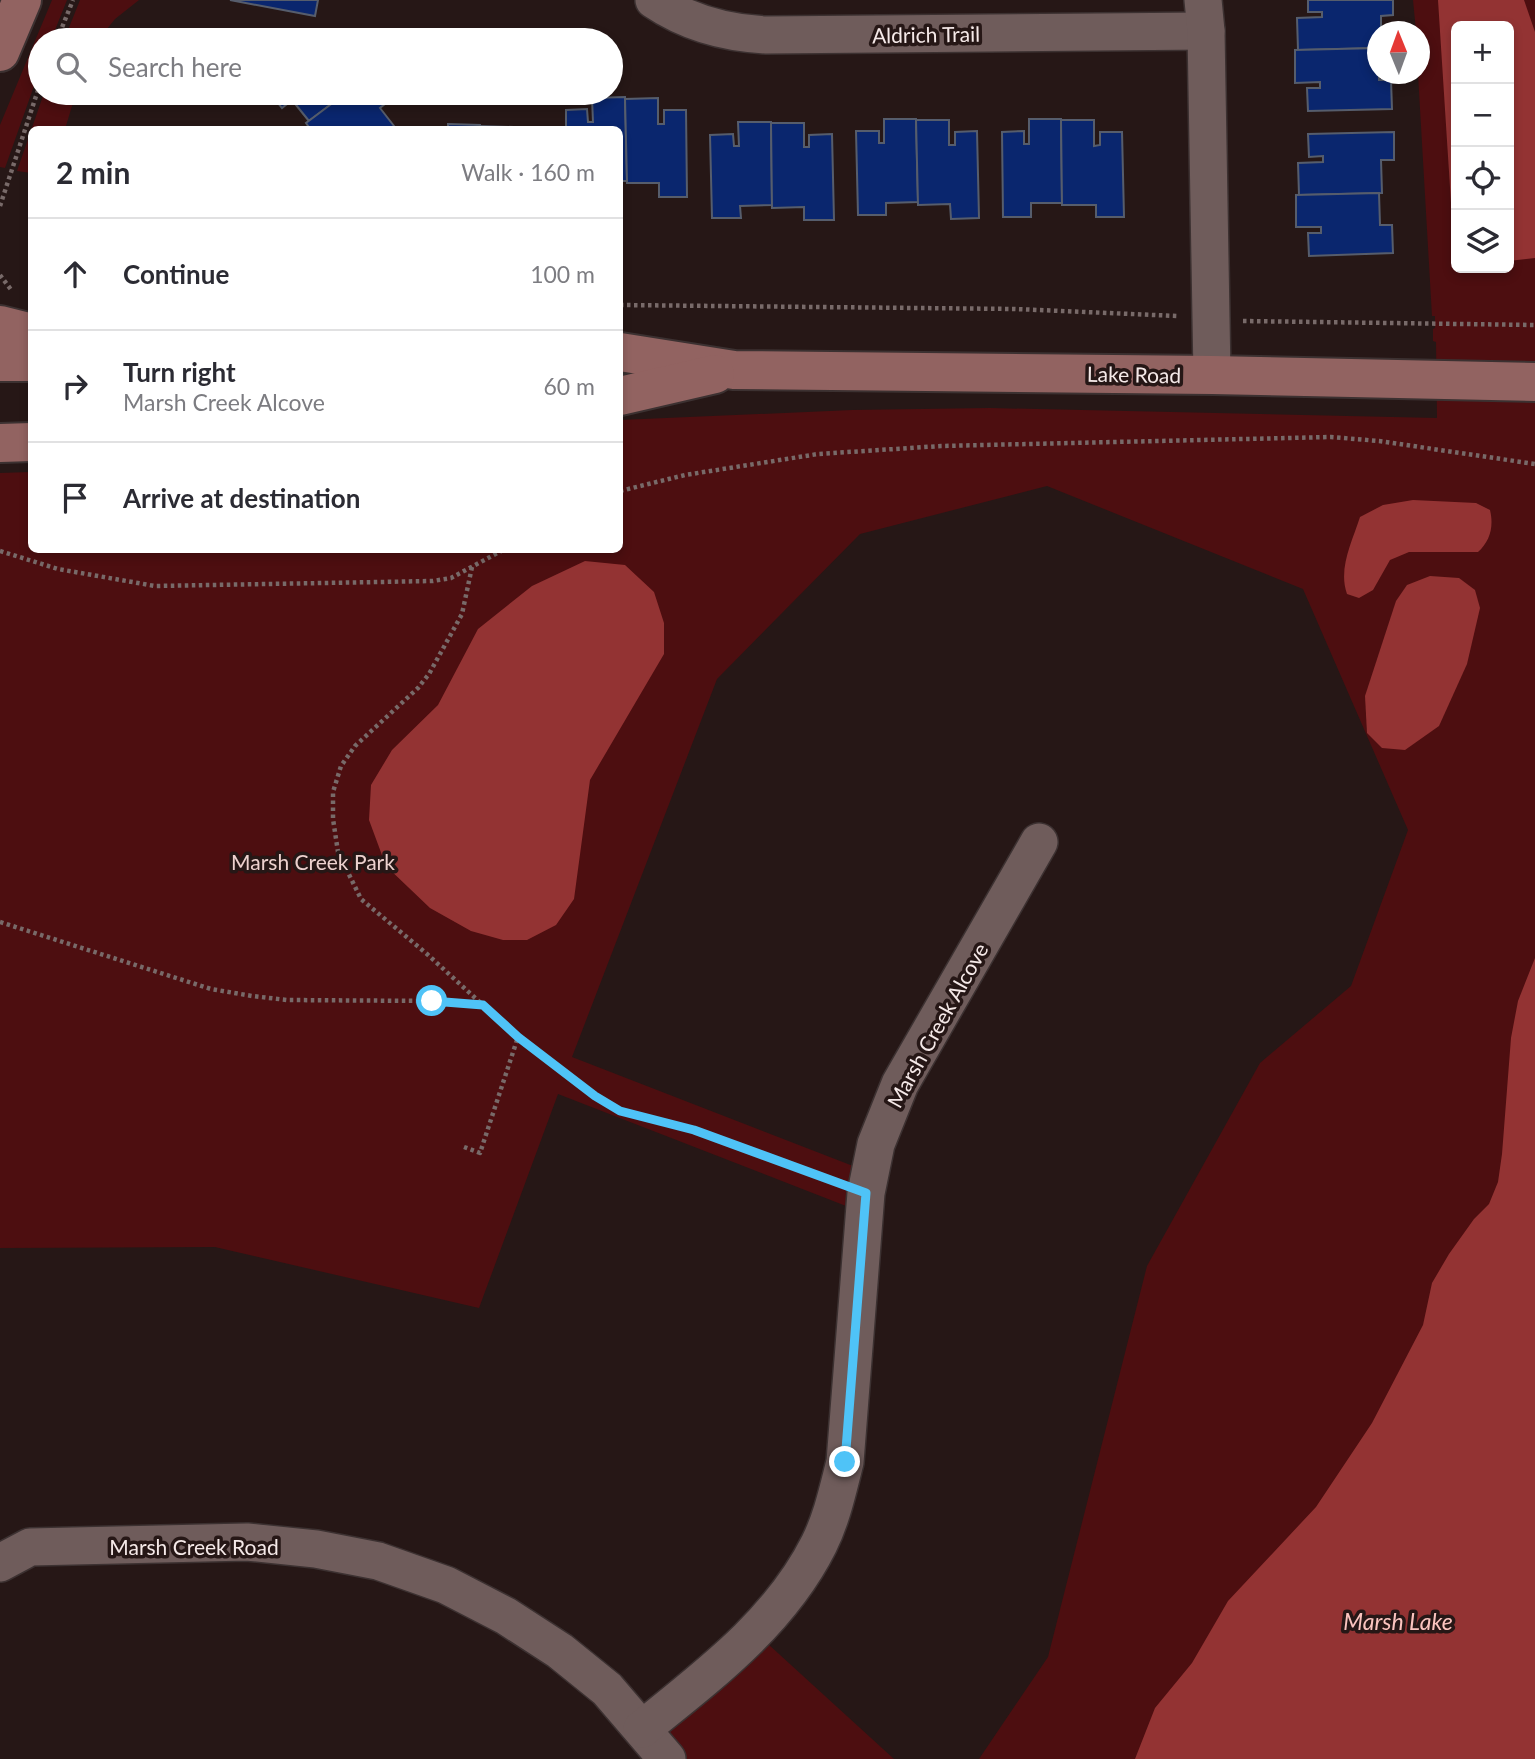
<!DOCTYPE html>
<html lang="en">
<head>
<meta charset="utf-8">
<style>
  :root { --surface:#fff; --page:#f7f7f7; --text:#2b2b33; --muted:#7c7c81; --line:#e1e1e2 }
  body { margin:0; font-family:Lato,sans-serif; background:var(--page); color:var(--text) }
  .controls { position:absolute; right:21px; top:21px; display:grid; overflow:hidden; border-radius:10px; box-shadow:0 4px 10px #0003 }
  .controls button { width:63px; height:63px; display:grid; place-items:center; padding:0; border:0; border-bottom:2px solid var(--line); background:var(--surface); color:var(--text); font:35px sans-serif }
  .compass { position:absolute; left:1367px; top:21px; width:63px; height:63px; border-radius:50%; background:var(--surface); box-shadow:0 4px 10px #0003; rotate:359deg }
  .stop { position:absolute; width:21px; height:21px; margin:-16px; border:5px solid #4fc3f7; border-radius:50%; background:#fff }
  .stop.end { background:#4fc3f7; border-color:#fff; box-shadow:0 2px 7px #0008 }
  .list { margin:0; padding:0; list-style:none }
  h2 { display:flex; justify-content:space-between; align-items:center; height:91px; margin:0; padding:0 28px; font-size:30px }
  h2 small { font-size:23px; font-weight:400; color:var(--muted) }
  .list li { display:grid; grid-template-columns:46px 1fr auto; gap:21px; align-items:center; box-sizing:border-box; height:112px; padding:0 28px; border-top:2px solid var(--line) }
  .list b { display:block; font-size:26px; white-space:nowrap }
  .list p { margin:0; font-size:23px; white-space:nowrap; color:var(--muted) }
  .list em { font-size:23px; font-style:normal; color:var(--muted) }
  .icon { flex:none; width:38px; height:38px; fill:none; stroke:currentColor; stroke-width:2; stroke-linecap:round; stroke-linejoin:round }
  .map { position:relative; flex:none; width:1535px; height:1759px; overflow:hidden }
  .search { position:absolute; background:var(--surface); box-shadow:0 4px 10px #0003; left:28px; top:28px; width:595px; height:77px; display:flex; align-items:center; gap:18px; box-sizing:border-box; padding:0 24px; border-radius:38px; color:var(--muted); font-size:26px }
  .panel { position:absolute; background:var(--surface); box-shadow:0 4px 10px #0003; left:28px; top:126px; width:595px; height:427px; border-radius:10px }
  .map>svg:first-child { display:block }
  .green { fill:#4d0e10; fill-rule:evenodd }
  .water { fill:#933333 }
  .building { fill:#0a266e; stroke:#565d6c; stroke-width:2 }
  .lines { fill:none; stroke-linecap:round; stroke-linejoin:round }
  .street-casing { stroke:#3c3131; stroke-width:40 }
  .secondary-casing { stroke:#3c3131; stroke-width:42 }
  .path { stroke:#786a69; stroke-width:4.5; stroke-dasharray:3.5 3.5; stroke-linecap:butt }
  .street { stroke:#6f5c5b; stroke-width:37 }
  .secondary { stroke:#926361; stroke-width:38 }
  .route { stroke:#4fc3f7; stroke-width:9 }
  .labels { text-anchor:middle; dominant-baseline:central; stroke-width:7; stroke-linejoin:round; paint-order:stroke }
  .street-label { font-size:21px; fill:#f5e9e8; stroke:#261716 }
  .park-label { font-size:21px; fill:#edd1ce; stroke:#261716 }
  .water-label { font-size:23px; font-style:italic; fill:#fbc4bf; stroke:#261716 }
</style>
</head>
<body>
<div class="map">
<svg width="1535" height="1759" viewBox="0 0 1535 1759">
  <rect width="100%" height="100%" fill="#261716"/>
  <g class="green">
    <polygon points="52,0 67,0 51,40 40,40 40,69 5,168 0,167 0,125"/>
    <polygon points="80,0 139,0 115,19 98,40 64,40"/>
    <path d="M1413 0H1535V1759H979L1048 1657 1147 1266 1260 1063 1351 986 1408 830 1303 589 1047 486 860 534 717 679 572 1057 853 1166 846 1206 558 1094 479 1308 215 1247 0 1248V473L31 472 32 550H620V420L852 410 990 408 1437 418 1436 342 1433 341V329L1435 328V316H1432L1418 74 1420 32 1416 31ZM1456 26H1509V268H1456Z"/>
    <polygon points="44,93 76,93 65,129 32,130 31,173 17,171"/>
    <polygon points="755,1632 894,1759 667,1759 642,1729"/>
  </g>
  <g class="water">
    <polygon points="1438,0 1524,0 1535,32 1535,258 1509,261 1509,26 1456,26 1456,227 1451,203"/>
    <path d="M1413 500 1476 503 1490 510C1494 527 1490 541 1478 552H1409L1390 560 1373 590 1359 598 1347 594C1338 569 1352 542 1360 517L1383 505Z"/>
    <polygon points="585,561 625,565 654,592 664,623 664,654 590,780 574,899 556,925 527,940 503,940 471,931 430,908 386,866 369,820 371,785 392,750 438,705 478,629 532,586"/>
    <polygon points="1430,576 1459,578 1475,590 1480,608 1467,664 1439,726 1405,750 1382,748 1367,733 1365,696 1396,601 1407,585"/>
    <polygon points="1535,958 1535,1759 1135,1759 1155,1708 1192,1663 1228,1601 1316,1507 1372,1423 1423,1325 1432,1283 1449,1254 1474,1219 1489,1204 1498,1182 1502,1154 1511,1038 1518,1001"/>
  </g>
  <g class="building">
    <polygon points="230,0 318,0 315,16"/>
    <polygon points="1308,0 1393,0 1393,15 1381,16 1381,32 1378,32 1378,48 1298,50 1297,18 1322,17 1322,12 1308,12"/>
    <polygon points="1378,48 1379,80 1391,80 1392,109 1308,111 1307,88 1320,88 1320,82 1295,83 1295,50"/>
    <polygon points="270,93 346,93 309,121 292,100 282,108"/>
    <polygon points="346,93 394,93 396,95 380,108 394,126 389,130 311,130 306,123"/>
    <polygon points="625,97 627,181 620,181 620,130 566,130 566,110 587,109 588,122 593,122 592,98"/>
    <polygon points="658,98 658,124 664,124 664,110 686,110 687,197 659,197 659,183 627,183 625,99"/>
    <polygon points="884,119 916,119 918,202 886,203 886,215 858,215 856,131 879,131 879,143 884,143"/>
    <polygon points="1029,119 1061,119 1062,203 1031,203 1031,217 1003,217 1002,132 1024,131 1024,144 1029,144"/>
    <polygon points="916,120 949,120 949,145 955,145 955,132 977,131 979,218 951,219 950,204 918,205"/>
    <polygon points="1061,120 1094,120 1094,146 1100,145 1100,132 1122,132 1124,217 1096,217 1096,205 1062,205"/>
    <polygon points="738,122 771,122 772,205 740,206 741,218 712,218 710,135 733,134 734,146 739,146"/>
    <polygon points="771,123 804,123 804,147 809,147 809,135 832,134 834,220 804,220 804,207 772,208"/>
    <polygon points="448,124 480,125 480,130 448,130"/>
    <polygon points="480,126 513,127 513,130 480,130"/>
    <polygon points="1394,132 1394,160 1381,160 1382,193 1299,195 1298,163 1323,162 1323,156 1309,157 1308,134"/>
    <polygon points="1379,193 1380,225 1392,225 1393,253 1309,256 1308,233 1321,233 1321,227 1296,227 1296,195"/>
  </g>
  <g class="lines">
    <defs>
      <g id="street">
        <path d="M654 0C688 23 724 33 766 35L1206 31"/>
        <polyline points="1203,0 1206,31 1212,375"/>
        <polyline points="0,1563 30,1547 247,1542 316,1549 378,1561 446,1585 506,1616 560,1651 607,1689 667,1759"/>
        <path d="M642 1729C709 1675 780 1622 819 1544 832 1518 838 1489 845 1462L866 1193 876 1144 900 1084 1039 842"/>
      </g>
      <g id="secondary">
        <polyline points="0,52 22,0"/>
        <polyline points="0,325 32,333"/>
        <polyline points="620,352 734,370 1212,375 1535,382"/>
        <polyline points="0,362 32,362"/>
        <polyline points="620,396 715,374"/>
        <polyline points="0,443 32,442"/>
      </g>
    </defs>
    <use href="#street" class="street-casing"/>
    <use href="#secondary" class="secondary-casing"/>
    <g class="path">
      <polyline points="57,40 73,0"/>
      <polyline points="0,206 40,84"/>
      <polyline points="0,275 12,291"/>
      <polyline points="620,305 1015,309 1178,316"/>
      <polyline points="1243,321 1535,325"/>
      <polyline points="620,491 685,475 818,454 941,446 1331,437 1379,441 1535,464"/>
      <polyline points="0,551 58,569 155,586 433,581 451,578 503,550"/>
      <polyline points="472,567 462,614 429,674 418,688 355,746 341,766 333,792 333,819 338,852 361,899 427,954 518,1037 595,1096 620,1111 694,1130 834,1181"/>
      <polyline points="0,922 211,989 252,996 287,1000 432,1001 481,1005"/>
      <polyline points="464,1147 480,1153 518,1037"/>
    </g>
    <use href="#street" class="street"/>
    <use href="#secondary" class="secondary"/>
  </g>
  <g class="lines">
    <polyline class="route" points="432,1001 483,1005 518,1037 595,1096 620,1111 694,1130 866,1193 845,1462"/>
  </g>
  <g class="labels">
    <g class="street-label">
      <text transform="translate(926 34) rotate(-1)">Aldrich Trail</text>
      <text transform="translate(1134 374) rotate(1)">Lake Road</text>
      <text transform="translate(937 1025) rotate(-61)">Marsh Creek Alcove</text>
      <text x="194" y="1546">Marsh Creek Road</text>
    </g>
    <g class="park-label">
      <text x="313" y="861">Marsh Creek Park</text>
    </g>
    <g class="water-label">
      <text x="1398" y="1621">Marsh Lake</text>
    </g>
  </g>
</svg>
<div class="controls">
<button>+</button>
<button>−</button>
<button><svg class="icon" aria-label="locate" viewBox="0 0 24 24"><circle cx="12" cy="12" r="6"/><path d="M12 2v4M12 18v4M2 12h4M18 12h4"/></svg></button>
<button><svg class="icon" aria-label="layers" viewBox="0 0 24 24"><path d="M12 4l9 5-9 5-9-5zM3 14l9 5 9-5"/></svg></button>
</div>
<svg class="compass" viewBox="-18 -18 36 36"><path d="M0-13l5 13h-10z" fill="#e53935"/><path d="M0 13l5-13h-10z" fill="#7c7c81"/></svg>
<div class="stop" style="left:432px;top:1001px"></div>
<div class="stop end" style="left:845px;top:1462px"></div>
<div class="search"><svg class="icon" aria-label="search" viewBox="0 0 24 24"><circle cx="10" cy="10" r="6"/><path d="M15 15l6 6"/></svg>Search here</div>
<section class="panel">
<h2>2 min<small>Walk · 160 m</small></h2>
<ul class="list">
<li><svg class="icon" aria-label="ahead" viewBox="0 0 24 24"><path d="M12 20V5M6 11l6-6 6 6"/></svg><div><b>Continue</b></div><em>100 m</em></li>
<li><svg class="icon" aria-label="right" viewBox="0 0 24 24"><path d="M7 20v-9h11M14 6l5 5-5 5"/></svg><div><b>Turn right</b><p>Marsh Creek Alcove</p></div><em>60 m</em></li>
<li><svg class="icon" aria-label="arrive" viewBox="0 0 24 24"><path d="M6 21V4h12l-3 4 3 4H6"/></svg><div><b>Arrive at destination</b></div></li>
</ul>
</section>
</div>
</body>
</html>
